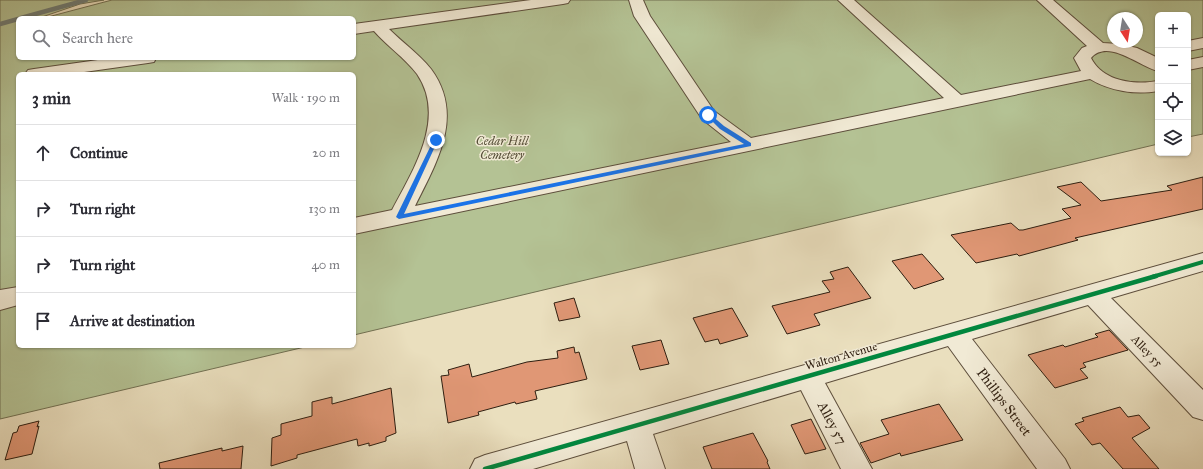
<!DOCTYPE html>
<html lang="en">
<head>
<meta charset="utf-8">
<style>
  :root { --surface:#fff; --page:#f7f7f7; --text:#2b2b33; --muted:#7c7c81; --line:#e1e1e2 }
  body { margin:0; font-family:"IM FELL Great Primer",serif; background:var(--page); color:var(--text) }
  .controls { position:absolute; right:12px; top:12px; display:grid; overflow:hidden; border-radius:6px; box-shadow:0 1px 3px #0004 }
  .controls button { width:36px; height:36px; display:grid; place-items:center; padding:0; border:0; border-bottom:1px solid var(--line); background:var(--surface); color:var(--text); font:20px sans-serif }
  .compass { position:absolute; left:1107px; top:12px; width:36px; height:36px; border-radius:50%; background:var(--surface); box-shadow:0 1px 3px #0004; rotate:168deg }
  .stop { position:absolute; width:12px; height:12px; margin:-9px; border:3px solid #1a73e8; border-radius:50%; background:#fff }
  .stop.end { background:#1a73e8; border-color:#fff; box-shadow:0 1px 4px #0008 }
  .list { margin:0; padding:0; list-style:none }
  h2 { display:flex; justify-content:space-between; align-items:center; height:52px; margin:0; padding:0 16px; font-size:17px }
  h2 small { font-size:13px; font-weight:400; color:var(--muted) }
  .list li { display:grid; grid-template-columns:26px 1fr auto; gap:12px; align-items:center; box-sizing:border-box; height:56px; padding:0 16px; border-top:1px solid var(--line) }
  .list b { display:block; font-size:15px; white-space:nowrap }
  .list em { font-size:13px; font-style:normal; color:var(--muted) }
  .icon { flex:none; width:22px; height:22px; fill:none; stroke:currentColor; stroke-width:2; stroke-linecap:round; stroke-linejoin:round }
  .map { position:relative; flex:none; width:1203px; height:469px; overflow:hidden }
  .search { position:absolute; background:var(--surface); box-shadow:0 1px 3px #0004; left:16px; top:16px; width:340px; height:44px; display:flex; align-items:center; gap:10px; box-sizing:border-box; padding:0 14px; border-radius:6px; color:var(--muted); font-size:15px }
  .panel { position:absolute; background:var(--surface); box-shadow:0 1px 3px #0004; left:16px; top:72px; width:340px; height:276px; border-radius:6px }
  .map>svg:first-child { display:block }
  .green { fill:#b4c294; stroke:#717052; fill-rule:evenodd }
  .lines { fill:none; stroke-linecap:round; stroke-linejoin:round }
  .stream { stroke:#6f7c76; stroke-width:4.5 }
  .building { fill:#e09775; stroke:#2e1e10 }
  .minor-casing { stroke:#5d4e3c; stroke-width:2 }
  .minor { fill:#f1ead5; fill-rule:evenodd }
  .cycleway-far1-casing { stroke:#f1ead5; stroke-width:6 }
  .cycleway-casing { stroke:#f1ead5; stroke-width:7 }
  .cycleway-far1 { stroke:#00873e; stroke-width:4 }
  .cycleway { stroke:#00873e; stroke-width:4.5 }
  .route { fill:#1a73e8 }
  .labels { text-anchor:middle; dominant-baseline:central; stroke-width:3; stroke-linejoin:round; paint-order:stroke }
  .park-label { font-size:12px; font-style:italic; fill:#564f38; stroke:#f1ead5 }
  .street-label { font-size:12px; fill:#2e1e10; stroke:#f1ead5 }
  .near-street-label { font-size:14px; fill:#2e1e10; stroke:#f1ead5 }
</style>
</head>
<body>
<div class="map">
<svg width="1203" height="469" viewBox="0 0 1203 469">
  <rect width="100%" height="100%" fill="#eadfbe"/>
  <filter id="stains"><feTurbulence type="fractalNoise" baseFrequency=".005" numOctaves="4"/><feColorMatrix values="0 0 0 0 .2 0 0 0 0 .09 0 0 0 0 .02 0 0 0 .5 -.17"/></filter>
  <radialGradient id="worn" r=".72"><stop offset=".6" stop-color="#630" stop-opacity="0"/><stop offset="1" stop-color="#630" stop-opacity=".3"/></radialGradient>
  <path class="green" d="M0 0H104L80 4 39 18H18V58H354V18H44L112 0H1203V134L1188 137V15H1158V144L354 335V74H18V346H309L0 419ZM1113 18H1137V42H1113Z"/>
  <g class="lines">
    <g class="stream">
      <polyline points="21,18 86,0"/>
      <polyline points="0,24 18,19"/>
    </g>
  </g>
  <g class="building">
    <polygon points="1203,177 1203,209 1075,238 1078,240 1019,256 1017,254 976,263 951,235 1011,223 1019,230 1023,230 1071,218 1062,209 1081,205 1057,187 1081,182 1101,201 1172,190 1167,186"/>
    <polygon points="922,254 944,279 914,289 892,261"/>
    <polygon points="848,267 871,298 814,314 820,325 787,334 772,306 830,292 822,281 834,279 830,272"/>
    <polygon points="574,298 580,317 559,321 554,303"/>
    <polygon points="732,308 748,336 720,344 718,339 705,342 693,318"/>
    <polygon points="1109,330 1128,350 1083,363 1086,367 1080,369 1088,378 1055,388 1028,355 1063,345 1065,347 1098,337 1095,334"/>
    <polygon points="661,340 669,364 640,370 632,346"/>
    <polygon points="574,347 575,353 579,352 587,379 535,391 537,399 516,404 515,402 478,412 479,415 448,423 441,376 449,375 448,370 469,364 472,377 527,362 558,358 557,351"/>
    <polygon points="391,388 396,433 386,437 386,441 369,446 369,443 358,446 357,439 297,455 297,458 271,466 272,438 281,435 281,424 312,416 312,402 332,397 332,404"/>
    <polygon points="939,404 963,440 901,456 900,453 871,463 860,443 889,434 881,420"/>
    <polygon points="1120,407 1128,417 1139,415 1150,428 1132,438 1159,469 1123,469 1100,443 1092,445 1075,424 1084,421 1082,418"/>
    <polygon points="811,419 826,449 805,454 791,425"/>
    <polygon points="39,421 37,427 39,426 32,454 5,460 13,433 17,432 19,426"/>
    <polygon points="753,433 768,461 767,462 770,469 712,469 703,447"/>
    <polygon points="243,446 241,469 160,469 159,463 222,448 222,451"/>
  </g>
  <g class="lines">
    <defs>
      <g id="minor">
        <path d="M531 0H570L568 3 563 4 389 29C402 42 419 54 431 69 465 115 437 162 415 206L731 142 702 119 634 16 629 0H643L650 16 714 111 751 138 944 98 838 0H854L961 95 1081 71 1074 58 1082 48 1087 46 1037 0H1053L1103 43 1119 44 1137 48 1158 58V71C1140 67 1108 38 1091 58 1103 82 1135 85 1158 81V91C1135 95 1110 91 1090 79L354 234V218L392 210C413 170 447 118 417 74 405 58 387 46 374 31L354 34V24Z"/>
        <polygon points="1203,38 1203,48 1188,51 1188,41"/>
        <polygon points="1203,57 1203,67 1188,70 1188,60"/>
        <polygon points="112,58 156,58 154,62 148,63 70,74 25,74 28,70 34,69"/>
        <polygon points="1203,253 1203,271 1111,298 1203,390 1203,420 1193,417 1088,305 972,339 1065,459 1070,469 1037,469 948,346 825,383 872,469 841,469 801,390 653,434 665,469 635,469 627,441 533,469 470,469 475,459 485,455"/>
        <polygon points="18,287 18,305 0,310 0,290"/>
      </g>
    </defs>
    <use href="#minor" class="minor-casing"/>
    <use href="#minor" class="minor"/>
    <defs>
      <polyline id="cycleway-far1" points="1152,277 1203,262"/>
      <polyline id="cycleway" points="485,469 1156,276"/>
    </defs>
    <use href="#cycleway-far1" class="cycleway-far1-casing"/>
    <use href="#cycleway" class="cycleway-casing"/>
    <use href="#cycleway-far1" class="cycleway-far1"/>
    <use href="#cycleway" class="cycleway"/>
  </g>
  <polygon class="route" points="707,114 710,114 724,126 751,143 751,146 399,219 396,217 434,139 438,140 404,214 744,144 720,129 707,116"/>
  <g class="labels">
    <g class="park-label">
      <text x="502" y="141">Cedar Hill<tspan x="502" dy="14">Cemetery</tspan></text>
    </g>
    <g class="street-label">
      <text transform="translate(1147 351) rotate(46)">Alley 55</text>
      <text transform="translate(841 356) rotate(-16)">Walton Avenue</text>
    </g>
    <g class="near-street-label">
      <text transform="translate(1004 402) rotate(53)">Phillips Street</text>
      <text transform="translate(832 423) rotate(62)">Alley 57</text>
    </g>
  </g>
  <rect width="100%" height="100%" filter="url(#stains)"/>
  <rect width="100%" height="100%" fill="url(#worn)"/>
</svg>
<div class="controls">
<button>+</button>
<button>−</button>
<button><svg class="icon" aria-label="locate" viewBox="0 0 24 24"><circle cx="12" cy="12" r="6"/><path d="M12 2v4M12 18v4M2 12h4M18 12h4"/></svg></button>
<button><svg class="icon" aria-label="layers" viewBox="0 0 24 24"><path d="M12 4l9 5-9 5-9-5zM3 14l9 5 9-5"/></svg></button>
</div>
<svg class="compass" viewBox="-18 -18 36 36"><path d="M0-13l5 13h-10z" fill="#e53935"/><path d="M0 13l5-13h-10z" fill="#7c7c81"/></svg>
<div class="stop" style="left:708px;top:115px"></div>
<div class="stop end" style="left:436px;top:140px"></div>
<div class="search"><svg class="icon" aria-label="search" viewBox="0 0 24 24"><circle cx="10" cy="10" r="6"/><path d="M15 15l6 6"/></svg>Search here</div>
<section class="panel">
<h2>3 min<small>Walk · 190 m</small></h2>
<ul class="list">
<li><svg class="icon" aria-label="ahead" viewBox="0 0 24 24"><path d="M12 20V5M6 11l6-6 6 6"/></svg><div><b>Continue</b></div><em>20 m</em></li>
<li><svg class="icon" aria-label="right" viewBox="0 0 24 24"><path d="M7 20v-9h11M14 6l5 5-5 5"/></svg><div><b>Turn right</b></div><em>130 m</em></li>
<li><svg class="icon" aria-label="right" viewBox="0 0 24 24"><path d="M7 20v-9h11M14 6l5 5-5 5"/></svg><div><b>Turn right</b></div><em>40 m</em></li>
<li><svg class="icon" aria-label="arrive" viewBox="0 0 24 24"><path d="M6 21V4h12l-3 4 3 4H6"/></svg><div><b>Arrive at destination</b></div></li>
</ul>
</section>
</div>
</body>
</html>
